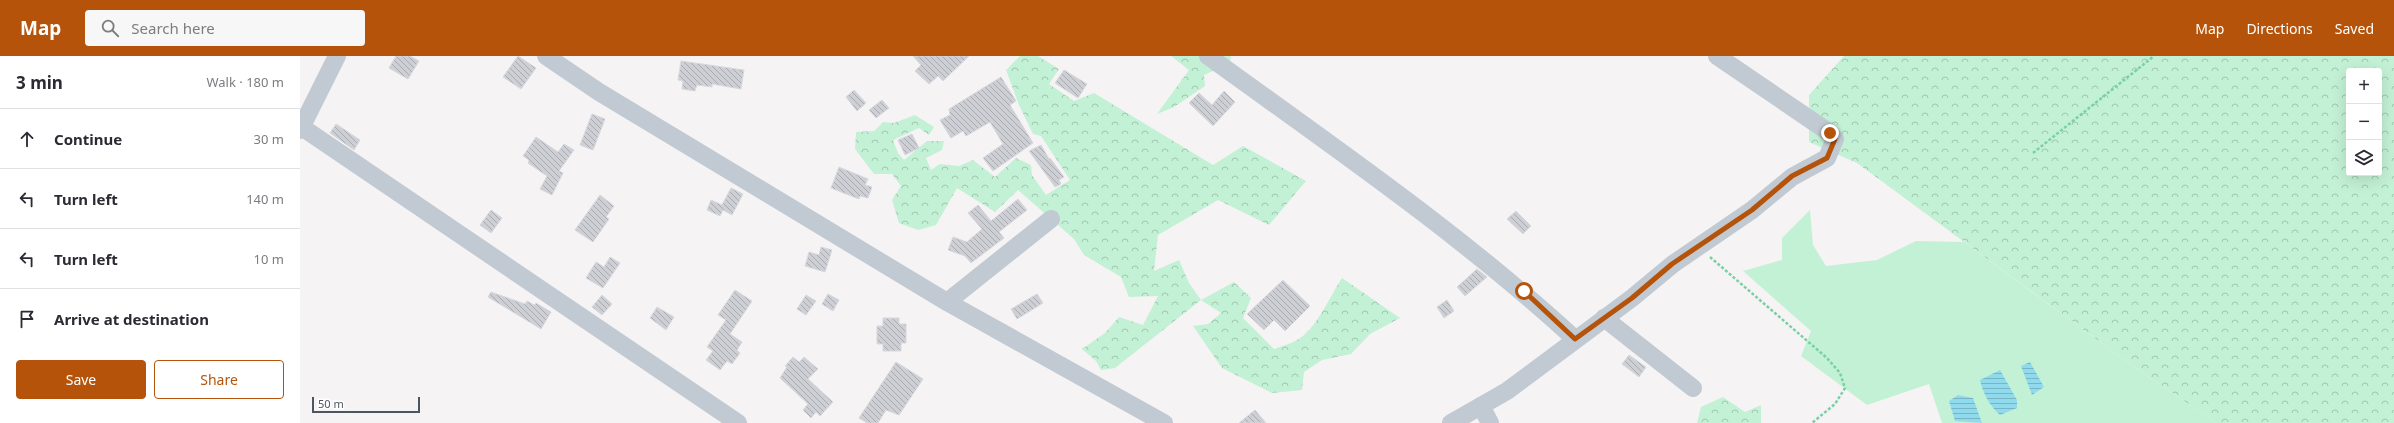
<!DOCTYPE html>
<html lang="en">
<head>
<meta charset="utf-8">
<style>
  :root { --surface:#fff; --page:#f7f7f7; --text:#2b2b33; --muted:#7c7c81; --line:#e1e1e2; --accent:#b45309 }
  body { margin:0; font-family:"Noto Sans",sans-serif; background:var(--page); color:var(--text) }
  .controls { position:absolute; right:12px; top:12px; display:grid; overflow:hidden; border-radius:4px; box-shadow:0 4px 16px #0002 }
  .controls button { width:36px; height:36px; display:grid; place-items:center; padding:0; border:0; border-bottom:1px solid var(--line); background:var(--surface); color:var(--text); font:20px sans-serif }
  .scale { position:absolute; left:12px; bottom:10px; width:108px; box-sizing:border-box; padding-left:4px; border:2px solid #4a5661; border-top:0; font-size:11px; line-height:14px; white-space:nowrap; color:#4a5661; -webkit-text-stroke:3px #fff; paint-order:stroke }
  .stop { position:absolute; width:12px; height:12px; margin:-9px; border:3px solid #b45309; border-radius:50%; background:#fff }
  .stop.end { background:#b45309; border-color:#fff; box-shadow:0 1px 4px #0008 }
  .list { margin:0; padding:0; list-style:none }
  h2 { display:flex; justify-content:space-between; align-items:center; height:52px; margin:0; padding:0 16px; font-size:17px }
  h2 small { font-size:13px; font-weight:400; color:var(--muted) }
  .list li { display:grid; grid-template-columns:26px 1fr auto; gap:12px; align-items:center; box-sizing:border-box; height:60px; padding:0 16px; border-top:1px solid var(--line) }
  .list b { display:block; font-size:15px; white-space:nowrap }
  .list em { font-size:13px; font-style:normal; color:var(--muted) }
  .actions { display:flex; gap:8px; padding:12px 16px }
  .actions a { flex:1; padding:9px 0; border:1px solid var(--accent); border-radius:4px; text-align:center; font-size:14px; color:var(--accent) }
  .actions .main { background:var(--accent); color:#fff }
  .icon { flex:none; width:22px; height:22px; fill:none; stroke:currentColor; stroke-width:2; stroke-linecap:round; stroke-linejoin:round }
  .map { position:relative; flex:none; width:2094px; height:367px; overflow:hidden }
  header { display:flex; align-items:center; gap:24px; box-sizing:border-box; height:56px; padding:0 20px; background:var(--accent); color:#fff }
  header strong { font-size:19px }
  nav { display:flex; gap:22px; margin-inline-start:auto; font-size:14px }
  .search { width:280px; height:36px; background:var(--page); display:flex; align-items:center; gap:10px; box-sizing:border-box; padding:0 14px; border-radius:4px; color:var(--muted); font-size:15px }
  main { display:flex }
  aside { flex:1; background:var(--surface) }
  .map>svg:first-child { display:block }
  .grass { fill:#c3f1d5 }
  .forest { fill:url(#forest-crowns); fill-rule:evenodd }
  .water { fill:url(#water-rules) }
  .building { fill:url(#building-back-hatch); stroke:#d7d9de }
  .lines { fill:none; stroke-linecap:round; stroke-linejoin:round }
  .path { stroke:#7ad0a6; stroke-width:2.5; stroke-dasharray:3 2; stroke-linecap:butt }
  .minor { stroke:#c1cad2; stroke-width:18 }
  .route { stroke:#b45309; stroke-width:5 }
</style>
</head>
<body>
<header>
<strong>Map</strong>
<div class="search"><svg class="icon" aria-label="search" viewBox="0 0 24 24"><circle cx="10" cy="10" r="6"/><path d="M15 15l6 6"/></svg>Search here</div>
<nav><a>Map</a><a>Directions</a><a>Saved</a></nav>
</header>
<main>
<aside>
<h2>3 min<small>Walk · 180 m</small></h2>
<ul class="list">
<li><svg class="icon" aria-label="ahead" viewBox="0 0 24 24"><path d="M12 20V5M6 11l6-6 6 6"/></svg><div><b>Continue</b></div><em>30 m</em></li>
<li><svg class="icon" aria-label="left" viewBox="0 0 24 24"><path d="M17 20v-9H6M10 6l-5 5 5 5"/></svg><div><b>Turn left</b></div><em>140 m</em></li>
<li><svg class="icon" aria-label="left" viewBox="0 0 24 24"><path d="M17 20v-9H6M10 6l-5 5 5 5"/></svg><div><b>Turn left</b></div><em>10 m</em></li>
<li><svg class="icon" aria-label="arrive" viewBox="0 0 24 24"><path d="M6 21V4h12l-3 4 3 4H6"/></svg><div><b>Arrive at destination</b></div></li>
</ul>
<div class="actions"><a class="main">Save</a><a>Share</a></div>
</aside>
<div class="map">
<svg width="2094" height="367" viewBox="0 0 2094 367">
  <defs>
    <pattern id="forest-crowns" width="20" height="18" patternUnits="userSpaceOnUse"><rect width="20" height="18" fill="#c3f1d5"/><path d="M2 6a3 3 0 1 1 6 0M12 15a3 3 0 1 1 6 0" fill="none" stroke="#a0c6b0"/></pattern>
    <pattern id="water-rules" width="6" height="5" patternUnits="userSpaceOnUse"><rect width="6" height="5" fill="#90daee"/><path d="M0 2.5h6" fill="none" stroke="#78b4c4"/></pattern>
    <pattern id="building-back-hatch" width="6" height="6" patternUnits="userSpaceOnUse"><rect width="6" height="6" fill="#cdcfd5"/><path d="M-1 5l2 2M0 0l6 6M5-1l2 2" fill="none" stroke="#a8abb0"/></pattern>
  </defs>
  <rect width="100%" height="100%" fill="#f5f3f3"/>
  <polygon class="grass" points="1510,154 1513,189 1526,210 1577,204 1616,185 1664,186 1826,305 1916,367 1642,367 1629,328 1567,349 1501,300 1511,275 1443,215 1482,204 1482,182"/>
  <g class="forest">
    <path d="M720 0H738L759 13 749 28 774 45 794 37 913 109 943 90 1006 125 969 169 918 144 858 179 854 215 879 204 889 227 901 244 934 226 951 242 943 262 974 293C982 290 990 288 997 284 1016 274 1030 240 1042 222L1100 262 1070 278 1051 298 1022 304 1004 316 1002 334 972 337 922 312 893 270 908 268 921 257 901 244 815 312 801 314 796 305 782 293 805 277 819 261 843 269 858 240 829 241 821 221 784 199 774 183 718 134 695 156 657 132 636 169 618 174 599 167 592 144 601 130 592 118H574L555 93 556 76 574 75 583 66 594 67 615 59 634 71 629 79 619 72 593 84 598 97 604 104 627 85H644L642 94 626 102 631 114 640 108 659 110 673 104 695 121 716 102 731 109 732 119 746 139 770 124 741 80 733 78 719 49 706 14Z"/>
    <polygon points="871,0 931,0 930,7 904,19 905,30 874,51 857,58 889,14"/>
    <path d="M1544 0H2094V367H1916L1826 305 1557 107 1509 86V39ZM2049 15H2079V117H2049Z"/>
    <polygon points="1423,341 1445,356 1461,349 1461,367 1397,367 1401,351"/>
  </g>
  <g class="water">
    <polygon points="1730,306 1744,331 1732,339 1721,310"/>
    <path d="M1700 314 1717 344V352L1700 359C1690 350 1683 338 1680 324Z"/>
    <polygon points="1658,339 1673,342 1682,367 1655,365 1649,345"/>
  </g>
  <g class="building">
    <polygon points="96,0 110,0 119,5 108,23 89,12"/>
    <polygon points="218,0 236,12 221,33 203,21"/>
    <polygon points="613,0 669,0 643,25 638,20 629,28 615,15 621,9"/>
    <polygon points="381,5 444,14 441,33 412,28 412,31 397,29 395,35 382,33 383,25 378,24"/>
    <polygon points="764,14 787,28 778,42 755,27"/>
    <polygon points="701,21 716,45 710,49 733,87 693,115 683,102 703,88 690,66 666,80 663,75 651,82 640,64 650,59 649,53"/>
    <polygon points="554,34 566,47 557,55 546,41"/>
    <polygon points="924,35 935,46 913,70 889,47 899,37 912,49"/>
    <polygon points="582,44 589,52 576,62 569,54"/>
    <polygon points="292,58 305,63 293,94 280,89"/>
    <polygon points="36,68 60,84 54,94 30,77"/>
    <polygon points="612,78 619,92 605,99 598,84"/>
    <polygon points="236,81 258,96 264,88 274,94 259,115 263,117 252,139 240,133 247,120 228,107 229,104 223,100"/>
    <polygon points="741,89 749,103 750,102 764,121 759,124 761,128 755,131 729,95"/>
    <polygon points="539,111 568,123 565,129 572,131 568,142 560,140 559,143 531,132"/>
    <polygon points="431,132 443,138 432,159 423,154 420,160 407,154 411,144 422,149"/>
    <polygon points="300,139 314,150 306,161 309,163 293,186 275,174"/>
    <polygon points="718,143 727,154 699,176 704,182 671,207 665,200 648,194 653,181 667,186 682,173 668,157 678,149 691,165"/>
    <polygon points="191,154 202,162 191,177 180,169"/>
    <polygon points="1216,155 1231,170 1223,178 1207,163"/>
    <polygon points="521,191 532,194 525,216 505,210 509,196 519,199"/>
    <polygon points="310,201 320,207 303,232 286,222 296,206 304,211"/>
    <polygon points="1177,213 1187,221 1165,240 1157,231"/>
    <polygon points="983,224 1010,250 985,275 974,264 964,274 947,258"/>
    <polygon points="435,234 452,245 430,278 442,286 437,294 440,297 432,308 427,305 420,314 406,304 413,295 407,291 426,264 418,259"/>
    <polygon points="191,236 225,248 227,245 234,249 236,247 251,256 241,273 188,241"/>
    <polygon points="528,238 539,244 533,255 522,248"/>
    <polygon points="737,238 743,247 717,263 711,253"/>
    <polygon points="302,239 312,248 302,259 292,251"/>
    <polygon points="506,239 516,245 506,259 497,253"/>
    <polygon points="1147,244 1154,255 1144,262 1137,251"/>
    <polygon points="357,251 374,261 366,274 350,262"/>
    <polygon points="583,262 599,262 599,268 606,268 606,287 601,287 601,295 583,295 583,288 577,288 577,270 583,270"/>
    <polygon points="1329,299 1346,311 1339,321 1322,308"/>
    <polygon points="493,301 499,306 504,301 518,313 508,323 533,346 520,360 516,356 511,362 503,354 508,348 480,322 487,311 485,310"/>
    <polygon points="596,306 623,323 599,359 586,354 578,367 567,367 559,362"/>
    <polygon points="955,354 966,367 939,367"/>
  </g>
  <g class="lines">
    <g class="path">
      <polyline points="1733,97 1854,0"/>
      <polyline points="1410,201 1527,302 1540,317 1545,332 1535,348 1512,367"/>
    </g>
    <g class="minor">
      <polyline points="246,0 299,36 647,246 864,367"/>
      <path d="M908 0C1032 90 1162 179 1275 283"/>
      <polyline points="0,70 438,367"/>
      <polyline points="0,74 37,0"/>
      <polyline points="647,246 751,163"/>
      <polyline points="1304,262 1393,332"/>
      <polyline points="1181,350 1190,367"/>
      <polyline points="1151,367 1207,335 1332,242 1373,208 1452,154 1492,121 1527,102 1535,83 1530,77 1417,0"/>
    </g>
  </g>
  <g class="lines">
    <polyline class="route" points="1224,235 1275,283 1332,242 1372,208 1452,154 1492,120 1527,102 1535,83 1530,77"/>
  </g>
</svg>
<div class="controls">
<button>+</button>
<button>−</button>
<button><svg class="icon" aria-label="layers" viewBox="0 0 24 24"><path d="M12 4l9 5-9 5-9-5zM3 14l9 5 9-5"/></svg></button>
</div>
<div class="scale">50 m</div>
<div class="stop" style="left:1224px;top:235px"></div>
<div class="stop end" style="left:1530px;top:77px"></div>
</div>
</main>
</body>
</html>
